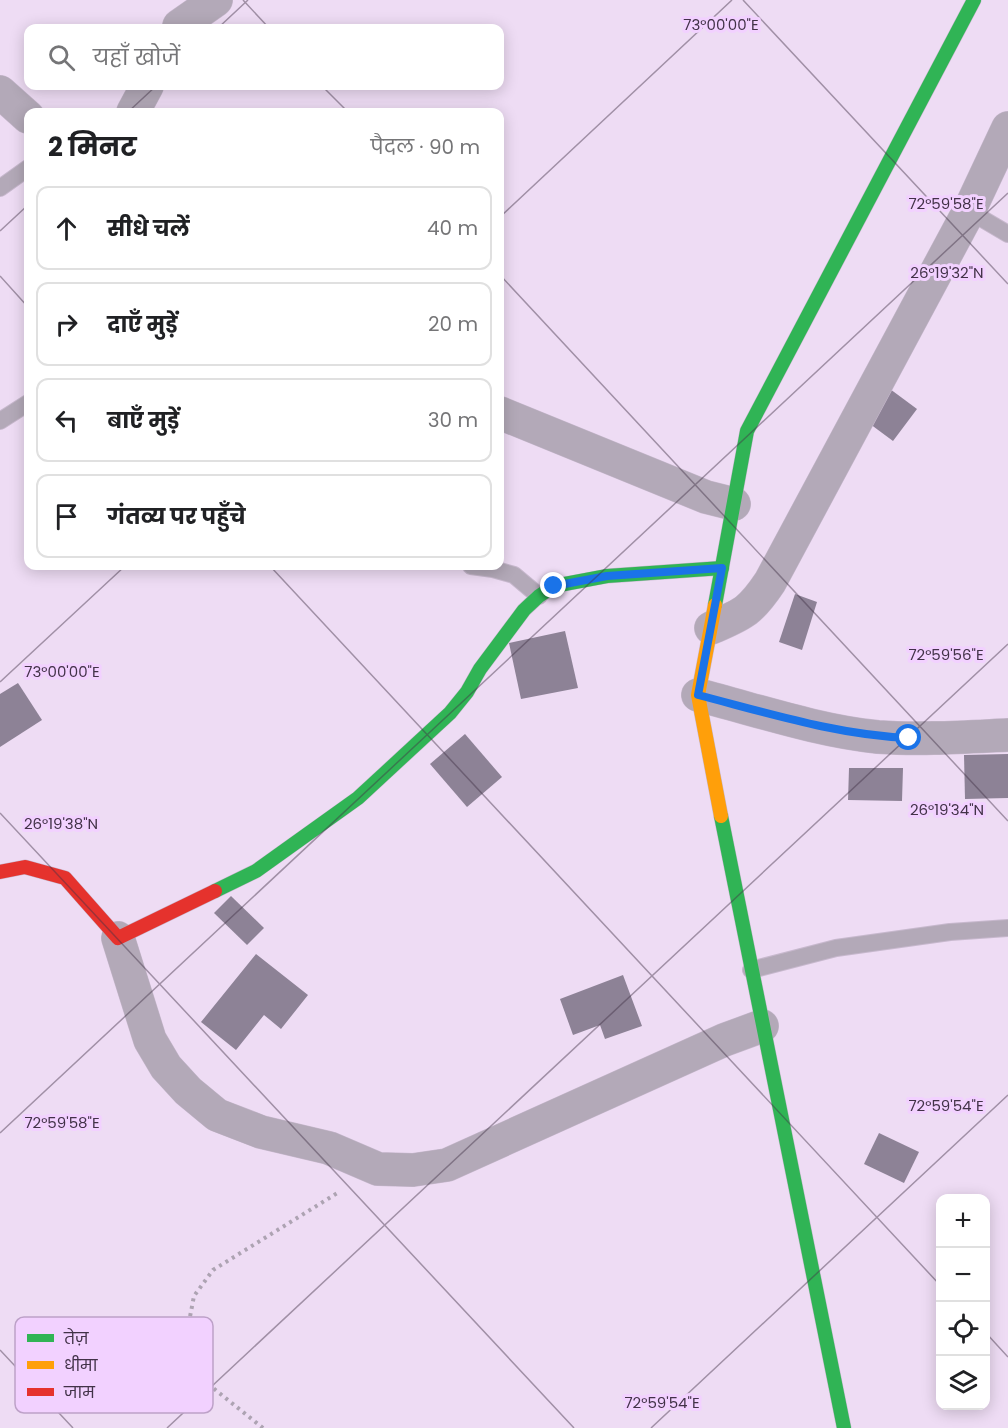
<!DOCTYPE html>
<html lang="hi">
<head>
<meta charset="utf-8">
<style>
  :root { --surface:#fff; --page:#f2f2f2; --text:#202124; --muted:#757577; --line:#e0e0e0 }
  body { margin:0; font-family:Poppins,"Noto Sans Devanagari",sans-serif; background:var(--page); color:var(--text) }
  .controls { position:absolute; right:18px; bottom:18px; display:grid; overflow:hidden; border-radius:12px; box-shadow:0 3px 15px #0003 }
  .controls button { width:54px; height:54px; display:grid; place-items:center; padding:0; border:0; border-bottom:2px solid var(--line); background:var(--surface); color:var(--text); font:30px sans-serif }
  .stop { position:absolute; width:18px; height:18px; margin:-14px; border:4px solid #1a73e8; border-radius:50%; background:#fff }
  .stop.end { background:#1a73e8; border-color:#fff; box-shadow:0 2px 6px #0008 }
  .list { margin:0; padding:0; list-style:none }
  h2 { display:flex; justify-content:space-between; align-items:center; height:78px; margin:0; padding:0 24px; font-size:26px }
  h2 small { font-size:20px; font-weight:400; color:var(--muted) }
  .list li { display:grid; grid-template-columns:39px 1fr auto; gap:18px; align-items:center; box-sizing:border-box; height:84px; margin:0 12px 12px; padding:0 12px; border:2px solid var(--line); border-radius:12px }
  .list b { display:block; font-size:22px; white-space:nowrap }
  .list em { font-size:20px; font-style:normal; color:var(--muted) }
  .icon { flex:none; width:33px; height:33px; fill:none; stroke:currentColor; stroke-width:2; stroke-linecap:round; stroke-linejoin:round }
  .map { position:relative; flex:none; width:1008px; height:1428px; overflow:hidden }
  .search { position:absolute; background:var(--surface); box-shadow:0 3px 15px #0003; left:24px; top:24px; width:480px; height:66px; display:flex; align-items:center; gap:15px; box-sizing:border-box; padding:0 21px; border-radius:12px; color:var(--muted); font-size:22px }
  .panel { position:absolute; background:var(--surface); box-shadow:0 3px 15px #0003; left:24px; top:108px; width:480px; height:462px; border-radius:12px }
  .map>svg:first-child { display:block }
  .building { fill:#8d8296 }
  .lines { fill:none; stroke-linecap:round; stroke-linejoin:round }
  .lane-casing { stroke:#c7b8cd; stroke-width:18 }
  .street-casing { stroke:#c7b8cd; stroke-width:34 }
  .fast-casing { stroke:#c7b8cd; stroke-width:15 }
  .slow-casing { stroke:#c7b8cd; stroke-width:15 }
  .jam-casing { stroke:#c7b8cd; stroke-width:15 }
  .path { stroke:#ada3b2; stroke-width:4; stroke-dasharray:3 4.5; stroke-linecap:butt }
  .lane { stroke:#b3a9b8; stroke-width:16 }
  .street { stroke:#b3a9b8; stroke-width:33 }
  .fast { stroke:#30b455; stroke-width:14 }
  .slow { stroke:#ff9f0a; stroke-width:14 }
  .jam { stroke:#e5322d; stroke-width:14 }
  .route { stroke:#1a73e8; stroke-width:8 }
  .ticks { fill:none; stroke:#423248; stroke-width:1.5; stroke-opacity:0.45 }
  .key { fill:#f2d1ff; stroke:#bda1c8; stroke-width:1.5 }
  .key-label { font-size:16px; fill:#423248 }
  .ticks-label { font-size:15px; text-anchor:middle; fill:#423248; stroke:#f2d1ff; stroke-width:6; stroke-linejoin:round; paint-order:stroke }
</style>
</head>
<body>
<div class="map">
<svg width="1008" height="1428" viewBox="0 0 1008 1428">
  <rect width="100%" height="100%" fill="#eedcf4"/>
  <g class="building">
    <polygon points="890,389 917,409 893,441 866,421"/>
    <polygon points="795,594 817,602 802,650 779,642"/>
    <polygon points="565,631 578,688 521,699 509,643"/>
    <polygon points="18,683 42,720 0,747 0,694"/>
    <polygon points="465,734 502,777 467,807 430,764"/>
    <polygon points="1008,754 1008,798 965,799 964,755"/>
    <polygon points="849,768 903,768 902,801 848,800"/>
    <polygon points="231,896 264,928 247,945 214,913"/>
    <polygon points="256,954 308,995 281,1029 264,1015 236,1050 201,1022"/>
    <polygon points="623,975 642,1026 605,1039 600,1025 573,1035 560,999"/>
    <polygon points="879,1133 919,1152 904,1183 864,1164"/>
  </g>
  <g class="lines">
    <defs>
      <g id="lane">
        <polyline points="0,188 28,168"/>
        <polyline points="969,211 1008,234"/>
        <polyline points="0,421 28,403"/>
        <polyline points="471,566 493,569 514,575 539,596"/>
        <polyline points="751,970 836,948 950,932 1008,928"/>
      </g>
      <g id="street">
        <polyline points="179,26 216,0"/>
        <polyline points="0,92 28,117"/>
        <polyline points="133,112 147,86"/>
        <polyline points="500,413 706,497 734,504"/>
        <path d="M711 628C743 614 750 612 770 582L969 211 1008 128"/>
        <path d="M698 695C757 710 818 731 878 737 921 740 965 737 1008 735"/>
        <polyline points="118,938 150,1040 166,1067 188,1091 217,1115 261,1132 329,1148 378,1169 413,1170 447,1165 724,1040 762,1026"/>
      </g>
      <g id="fast">
        <polyline points="715,605 747,431 974,0"/>
        <polyline points="721,816 844,1428"/>
        <polyline points="215,891 256,871 358,798 450,713 467,692 480,669 524,610 539,596 554,586 607,576 722,568"/>
      </g>
      <polyline id="slow" points="715,605 698,695 721,816"/>
      <polyline id="jam" points="0,872 25,867 65,878 118,938 215,891"/>
    </defs>
    <use href="#lane" class="lane-casing"/>
    <use href="#street" class="street-casing"/>
    <use href="#fast" class="fast-casing"/>
    <use href="#slow" class="slow-casing"/>
    <use href="#jam" class="jam-casing"/>
    <polyline class="path" points="263,1428 213,1388 192,1355 188,1327 194,1296 213,1270 339,1192"/>
    <use href="#lane" class="lane"/>
    <use href="#street" class="street"/>
    <use href="#fast" class="fast"/>
    <use href="#slow" class="slow"/>
    <use href="#jam" class="jam"/>
  </g>
  <g class="lines">
    <path class="route" d="M554 586 607 576 722 568 698 695C768 713 837 735 909 738"/>
  </g>
  <path class="ticks" d="M243 0 269 28M743 0 1008 284M218 28 248 0M322 86 348 112M128 112 156 86M500 217 732 0M0 231 28 205M500 275 1008 821M0 276 28 307M270 566 940 1285M0 682 125 566M0 813 574 1428M0 1133 1008 193M986 1333 1008 1357M0 1350 73 1428M167 1428 1008 644M651 1428 1008 1095"/>
  <rect x="15" y="1317" width="198" height="96" rx="9" class="key"/>
  <rect x="27" y="1334" width="27" height="8" fill="#30b455"/>
  <rect x="27" y="1361" width="27" height="8" fill="#ff9f0a"/>
  <rect x="27" y="1388" width="27" height="8" fill="#e5322d"/>
  <g class="key-label">
    <text x="64" y="1344">तेज़</text>
    <text x="64" y="1371">धीमा</text>
    <text x="64" y="1398">जाम</text>
  </g>
  <g class="ticks-label">
    <text x="721" y="30">73°00'00"E</text>
    <text x="946" y="209">72°59'58"E</text>
    <text x="947" y="278">26°19'32"N</text>
    <text x="946" y="660">72°59'56"E</text>
    <text x="62" y="677">73°00'00"E</text>
    <text x="947" y="815">26°19'34"N</text>
    <text x="61" y="829">26°19'38"N</text>
    <text x="946" y="1111">72°59'54"E</text>
    <text x="62" y="1128">72°59'58"E</text>
    <text x="662" y="1408">72°59'54"E</text>
  </g>
</svg>
<div class="controls">
<button>+</button>
<button>−</button>
<button><svg class="icon" aria-label="locate" viewBox="0 0 24 24"><circle cx="12" cy="12" r="6"/><path d="M12 2v4M12 18v4M2 12h4M18 12h4"/></svg></button>
<button><svg class="icon" aria-label="layers" viewBox="0 0 24 24"><path d="M12 4l9 5-9 5-9-5zM3 14l9 5 9-5"/></svg></button>
</div>
<div class="stop" style="left:909px;top:738px"></div>
<div class="stop end" style="left:554px;top:586px"></div>
<div class="search"><svg class="icon" aria-label="search" viewBox="0 0 24 24"><circle cx="10" cy="10" r="6"/><path d="M15 15l6 6"/></svg>यहाँ खोजें</div>
<section class="panel">
<h2>2 मिनट<small>पैदल · 90 m</small></h2>
<ul class="list">
<li><svg class="icon" aria-label="ahead" viewBox="0 0 24 24"><path d="M12 20V5M6 11l6-6 6 6"/></svg><div><b>सीधे चलें</b></div><em>40 m</em></li>
<li><svg class="icon" aria-label="right" viewBox="0 0 24 24"><path d="M7 20v-9h11M14 6l5 5-5 5"/></svg><div><b>दाएँ मुड़ें</b></div><em>20 m</em></li>
<li><svg class="icon" aria-label="left" viewBox="0 0 24 24"><path d="M17 20v-9H6M10 6l-5 5 5 5"/></svg><div><b>बाएँ मुड़ें</b></div><em>30 m</em></li>
<li><svg class="icon" aria-label="arrive" viewBox="0 0 24 24"><path d="M6 21V4h12l-3 4 3 4H6"/></svg><div><b>गंतव्य पर पहुँचे</b></div></li>
</ul>
</section>
</div>
</body>
</html>
